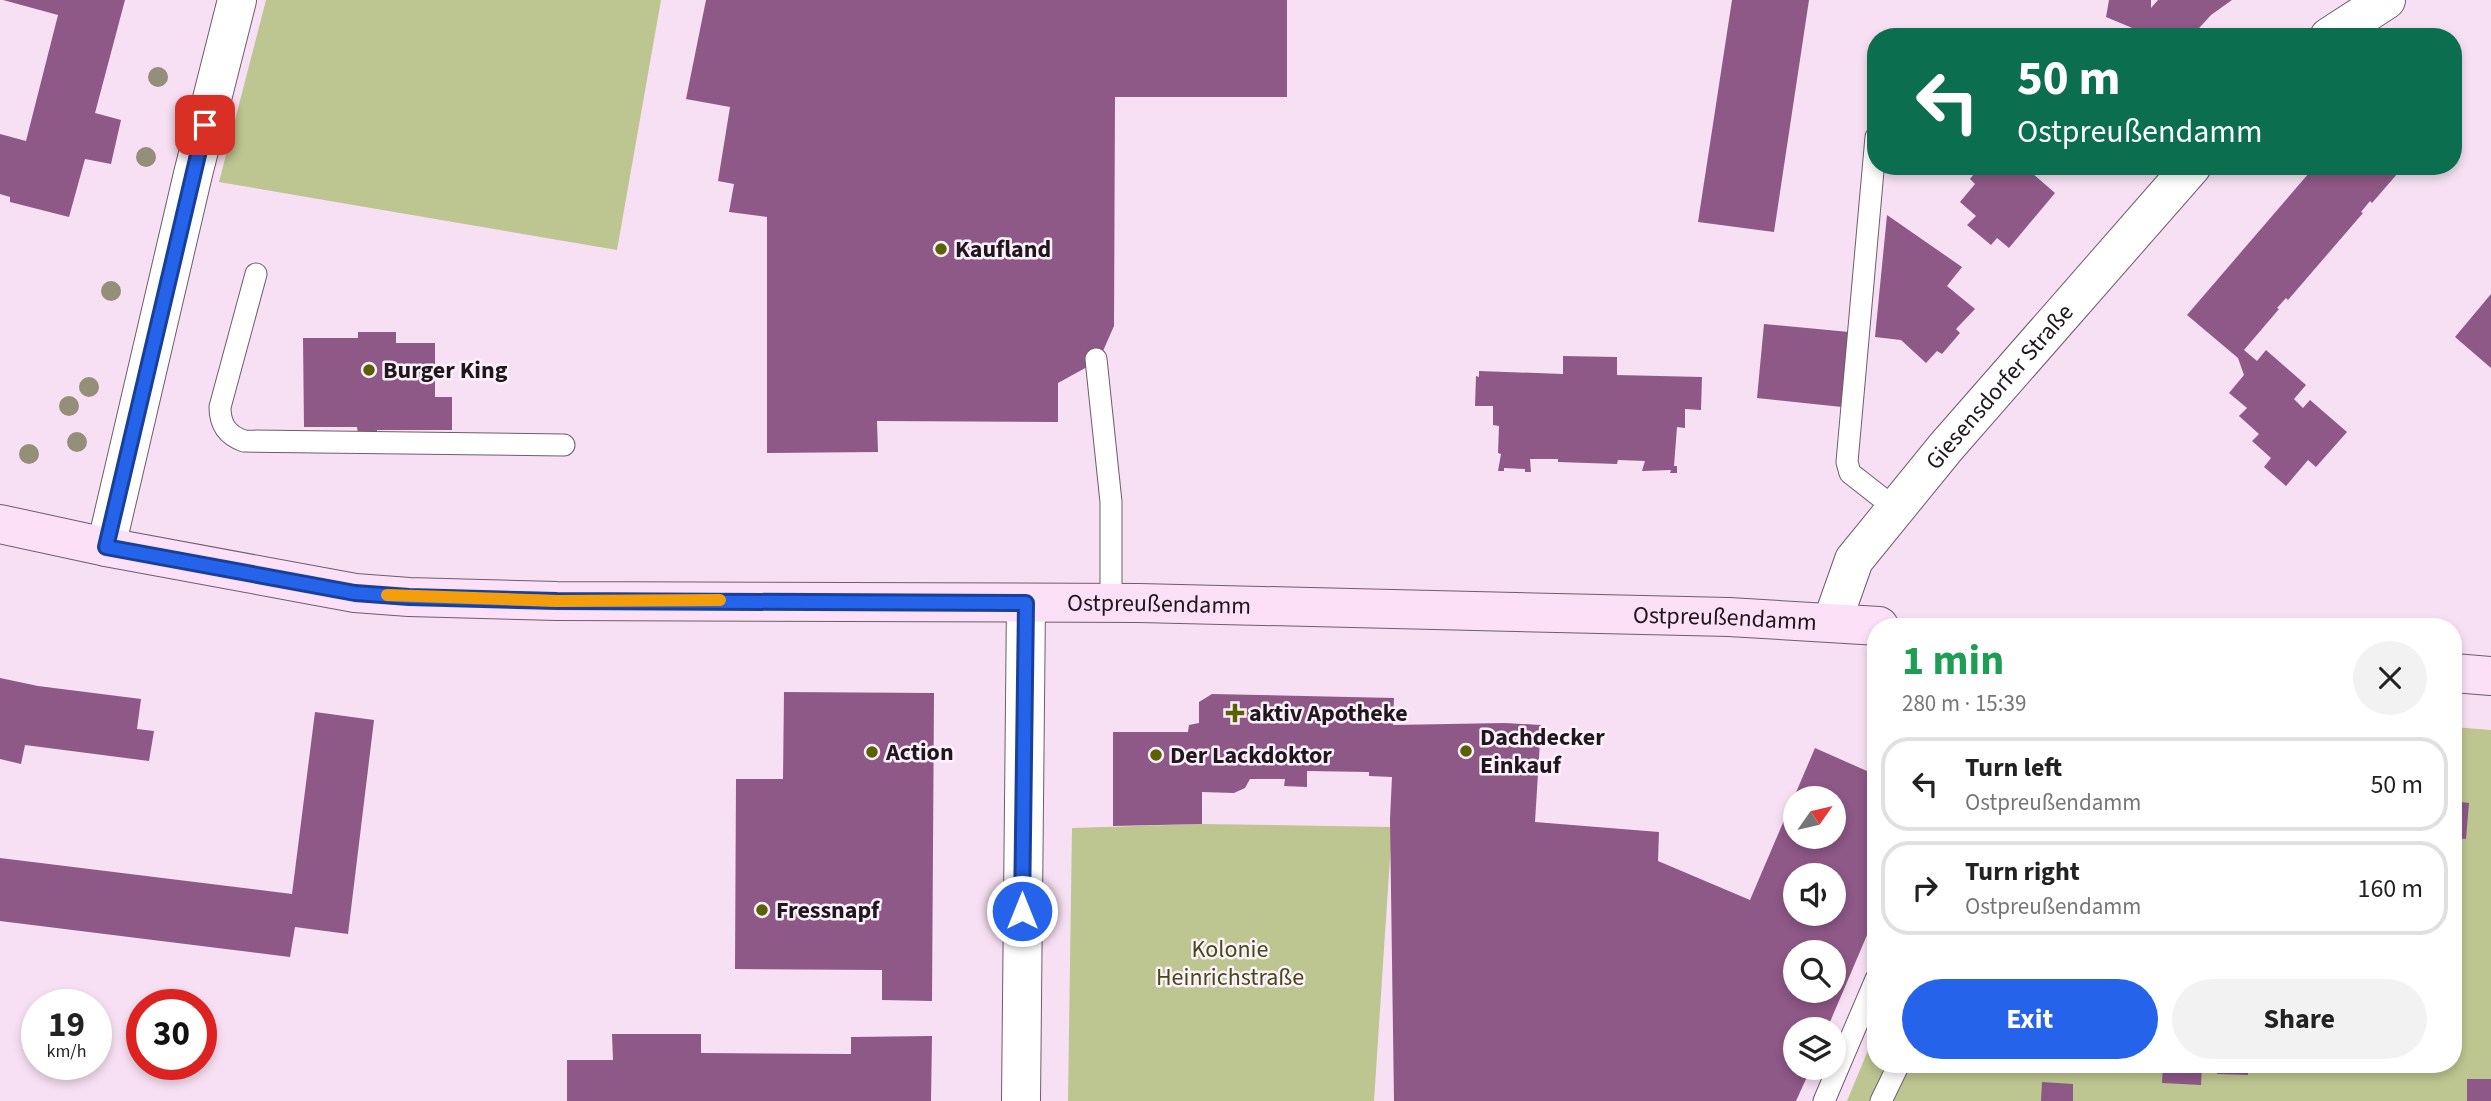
<!DOCTYPE html>
<html lang="en">
<head>
<meta charset="utf-8">
<style>
  body { margin:0; font-family:"Source Sans 3",sans-serif; background:#f2f2f2; color:#222; height:100vh; display:flex; flex-direction:column; font-size:26px; white-space:nowrap }
  * { box-sizing:border-box; margin:0 }
  p { font-size:23px; color:#767676 }
  .icon { flex:none; width:38px; height:38px; fill:none; stroke:currentColor; stroke-width:2; stroke-linecap:round; stroke-linejoin:round }
  .map { position:relative; flex:1; overflow:hidden }
  .details { position:absolute; left:1867px; top:618px; width:595px; height:455px; display:flex; flex-direction:column; background:#fff; border-radius:28px; box-shadow:0 4px 10px #0003 }
  .details>* { flex:none }
  .top-card { position:absolute; left:1867px; top:28px; width:595px; height:147px; border-radius:28px; box-shadow:0 4px 10px #0003; background:#0b6e4f; color:#fff; overflow:hidden }
  .needle { width:46px; rotate:56deg }
  .fabs { position:absolute; left:1783px; top:786px; display:grid; gap:14px }
  .fabs a { display:grid; place-items:center; width:63px; height:63px; border-radius:50%; background:#fff; box-shadow:0 4px 10px #0003; font-size:35px }
  .speed { position:absolute; left:21px; top:989px; display:flex; gap:14px; font-size:35px; font-weight:700; text-align:center }
  .speed>* { display:grid; place-content:center; width:91px; height:91px; border-radius:50%; background:#fff; box-shadow:0 4px 10px #0003; line-height:1 }
  .speed small { font-size:18px; font-weight:400 }
  .speed .limit { border:10px solid #d22; background:#fff; color:#111 }
  .pin { position:absolute; display:grid; place-items:center; width:60px; height:60px; color:#fff; margin:-30px; border-radius:14px; box-shadow:0 4px 10px #0006 }
  .me { position:absolute; width:77px; margin:-38px; rotate:0deg; stroke-linejoin:round; filter:drop-shadow(0 0 5px #0008) }
  .turn { display:flex; align-items:center; gap:24px; height:147px; padding:0 35px; font-size:32px }
  .turn .icon { width:91px; height:91px; stroke-width:2.5 }
  .turn b { display:block; font-size:49px; line-height:60px }
  .round { display:grid; place-items:center; flex:none; width:74px; height:74px; border-radius:37px; background:#f2f2f2 }
  .summary { display:flex; align-items:center; justify-content:space-between; height:119px; padding:0 35px }
  h1 { font-size:42px; font-weight:700; line-height:52px; color:#1e9e55 }
  .button { display:flex; gap:14px; margin-top:auto; padding:14px 35px }
  .button a { flex:1; height:80px; border-radius:42px; background:#2563eb; color:#fff; font-size:28px; font-weight:700; line-height:80px; text-align:center }
  .button a+a { background:#f2f2f2; color:#222 }
  ul { padding:0; list-style:none }
  li { display:flex; align-items:center; gap:21px; height:94px; margin:0 14px 10px; padding:0 21px; border:4px solid #e0e0e0; border-radius:28px }
  li div { flex:1 }
  li b { display:block; font-size:26px }
  li em { font-style:normal }
  .map>svg:first-child { display:block }
  .green { fill:#bdc590 }
  .building { fill:#8e5887; fill-rule:evenodd }
  .lines { fill:none; stroke-linecap:round; stroke-linejoin:round }
  .service-casing { stroke:#6f5c6c; stroke-width:23 }
  .minor-casing { stroke:#6f5c6c; stroke-width:40 }
  .tertiary-casing { stroke:#6f5c6c; stroke-width:40 }
  .secondary-casing { stroke:#6f5c6c; stroke-width:40 }
  .service { stroke:#fff; stroke-width:21 }
  .minor { stroke:#fff; stroke-width:38 }
  .tertiary { stroke:#fff; stroke-width:38 }
  .secondary { stroke:#fbe0f8; stroke-width:38 }
  .tree { fill:#958e78 }
  .route-casing { stroke:#184099; stroke-width:18 }
  .route { stroke:#2563eb; stroke-width:12 }
  .slow { stroke:#f59e0b; stroke-width:12 }
  .poi-dot { fill:#5a6100; stroke:#fef1fc; stroke-width:2.5 }
  .labels { text-anchor:middle; dominant-baseline:central; stroke-width:5; stroke-linejoin:round; paint-order:stroke }
  .poi-label { font-size:24px; font-weight:bold; fill:#1f171d; stroke:#fef1fc; text-anchor:start }
  .street-label { font-size:24px; fill:#1f171d; stroke:#fef1fc }
  .park-label { font-size:24px; fill:#444a13; stroke:#fef1fc }
</style>
</head>
<body>
<div class="map">
<svg width="2491" height="1101" viewBox="0 0 2491 1101">
  <rect width="100%" height="100%" fill="#f7e0f3"/>
  <path class="green" d="M266,0H661L617,250L219,182Z
    M2454,727L2491,730V1101H1847L1876,1031V1064H2454Z
    M1202,824L1392,827L1374,1101H1068L1072,828Z"/>
  <path class="building" d="M3,0H125L95,113L121,120L111,164L85,159L69,217L10,202V197L0,194V134L26,141L58,15Z
    M706,0H1287V97H1115L1114,326L1103,351L1096,359L1087,367L1058,383V422L877,421L878,452L767,453V217L729,212L734,184L718,181L730,107L686,99Z
    M1732,0H1809L1774,232L1698,222Z
    M2109,0H2151V8L2158,0H2232L2211,15L2191,37H2154L2106,17Z
    M1980,166L1987,171L1991,166H2024L2055,193L2009,248L1997,238L1991,245L1967,225L1976,216L1960,202L1975,184L1970,179Z
    M2315,166H2404L2372,203L2370,201L2361,212L2363,213L2288,300L2286,298L2277,308L2279,309L2244,350L2257,361L2266,350L2306,385L2294,399L2303,408L2310,400L2347,432L2316,467L2308,460L2286,486L2264,467L2271,458L2252,441L2259,434L2239,416L2247,408L2229,393L2244,375L2238,358L2187,315Z
    M1887,215L1962,267L1947,286L1975,309L1956,329L1960,333L1942,354L1937,351L1926,363L1901,340L1875,337Z
    M2491,294V368L2455,337Z
    M1764,324L1849,332L1842,407L1757,398Z
    M358,332H396V343H435V397H452V430H377L376,441L359,440L357,427H304L303,338H358Z
    M1563,356L1617,357V375L1702,377L1701,410L1685,409V428L1677,427L1674,466H1677V473H1670L1671,470L1642,471L1645,461L1618,460L1617,464L1558,462V459H1530L1531,472H1525V469L1504,468V471H1498L1501,454L1498,453L1499,426L1493,425V406H1475L1476,376L1479,377V371L1563,374Z
    M0,678L38,686L141,699L137,729L154,731L149,761L25,745L21,764L0,759Z
    M784,692L934,693L932,1001L882,1000V970L735,969L736,779H783Z
    M1212,694L1394,698L1393,725L1505,723L1541,725L1535,822L1659,832L1658,861L1750,900L1815,748L1876,775V914L1827,1029H1796V1068H1811L1796,1101H1394L1390,819L1392,777L1369,776V772L1307,771V787L1284,786L1285,779H1250L1245,788L1234,793L1202,792V824L1113,826V732H1188L1189,725L1199,723V702ZM1796,798H1834V836H1796ZM1796,875H1834V914H1796ZM1796,952H1834V990H1796Z
    M315,712L374,720L348,934L295,927L290,957L0,921V858L292,894Z
    M2454,801L2469,803L2466,839L2454,838Z
    M612,1034H701V1053L851,1054V1037L932,1036L931,1101H567V1060H613Z
    M2163,1064H2202L2201,1085L2162,1083Z
    M2217,1064H2248V1075L2217,1074Z
    M2467,1079H2491V1101H2467Z
    M2042,1082L2073,1084V1101H2041Z"/>
  <g class="lines">
    <defs>
      <path id="service" d="M1876,137L1847,462L1850,473L1896,509
        M256,274L220,407C220,425 227,435 244,441L564,445
        M1096,359L1111,502V603
        M1824,1101L1876,979
        M1881,1101L1899,1064"/>
      <path id="minor" d="M106,547L193,174L237,0
        M1021,1101L1026,603"/>
      <g id="tertiary">
        <path d="M2329,37L2386,0"/>
        <path id="s1" d="M1832,622L1854,560L1946,447L2192,166"/>
      </g>
      <g id="secondary">
        <path id="s2" d="M0,524L106,547L355,593L409,597L557,601L1139,603L1729,617L1879,626"/>
        <path d="M2454,673L2491,676"/>
      </g>
    </defs>
    <use href="#service" class="service-casing"/>
    <use href="#minor" class="minor-casing"/>
    <use href="#tertiary" class="tertiary-casing"/>
    <use href="#secondary" class="secondary-casing"/>
    <use href="#service" class="service"/>
    <use href="#minor" class="minor"/>
    <use href="#tertiary" class="tertiary"/>
    <use href="#secondary" class="secondary"/>
  </g>
  <g class="tree">
    <circle cx="158" cy="77" r="10"/>
    <circle cx="146" cy="157" r="10"/>
    <circle cx="111" cy="291" r="10"/>
    <circle cx="89" cy="387" r="10"/>
    <circle cx="69" cy="406" r="10"/>
    <circle cx="77" cy="442" r="10"/>
    <circle cx="29" cy="454" r="10"/>
  </g>
  <g class="lines">
    <defs>
      <path id="route" d="M205,125L106,547L355,593L409,597L557,601L1026,603L1022,911"/>
    </defs>
    <use href="#route" class="route-casing"/>
    <use href="#route" class="route"/>
    <path class="slow" d="M387,595L557,601L720,600"/>
  </g>
  <g class="poi-dot">
    <circle cx="941" cy="249" r="7"/>
    <circle cx="369" cy="370" r="7"/>
    <path d="M1231.5 702.5h7v7h7v7h-7v7h-7v-7h-7v-7h7z"/>
    <circle cx="1466" cy="751" r="7"/>
    <circle cx="872" cy="752" r="7"/>
    <circle cx="1156" cy="755" r="7"/>
    <circle cx="762" cy="910" r="7"/>
  </g>
  <g class="labels">
    <g class="poi-label">
      <text x="955" y="249">Kaufland</text>
      <text x="383" y="370">Burger King</text>
      <text x="1249" y="713">aktiv Apotheke</text>
      <text x="1480" y="737">Dachdecker<tspan x="1480" dy="28">Einkauf</tspan></text>
      <text x="886" y="752">Action</text>
      <text x="1170" y="755">Der Lackdoktor</text>
      <text x="776" y="910">Fressnapf</text>
    </g>
    <g class="street-label">
      <text stroke="none"><textPath href="#s1" startOffset="292">Giesensdorfer Straße</textPath></text>
      <text stroke="none"><textPath href="#s2" startOffset="1166">Ostpreußendamm</textPath></text>
      <text stroke="none"><textPath href="#s2" startOffset="1732">Ostpreußendamm</textPath></text>
    </g>
    <g class="park-label">
      <text x="1230" y="949">Kolonie<tspan x="1230" dy="28">Heinrichstraße</tspan></text>
    </g>
  </g>
</svg>
<div class="fabs">
<a><svg class="needle" viewBox="-14 -14 28 28"><path d="M0-13l5 13h-10z" fill="#e53935"/><path d="M0 13l5-13h-10z" fill="#767676"/></svg></a>
<a><svg class="icon" aria-label="sound" viewBox="0 0 24 24"><path d="M4 9h4l5-4v14l-5-4H4zM17 9q2 3 0 6"/></svg></a>
<a><svg class="icon" aria-label="search" viewBox="0 0 24 24"><circle cx="10" cy="10" r="6"/><path d="M15 15l6 6"/></svg></a>
<a><svg class="icon" aria-label="layers" viewBox="0 0 24 24"><path d="M12 4l9 5-9 5-9-5zM3 14l9 5 9-5"/></svg></a>
</div>
<div class="speed"><div>19<small>km/h</small></div><div class="limit">30</div></div>
<div class="pin" style="left:205px;top:125px;background:#d93025"><svg class="icon" aria-label="arrive" viewBox="0 0 24 24"><path d="M6 21V4h12l-3 4 3 4H6"/></svg></div>
<svg class="me" style="left:1022px;top:911px" viewBox="-20 -20 40 40"><circle r="17" fill="#2563eb" stroke="#fff" stroke-width="3"/><path d="M0-11L8 9 0 5-8 9z" fill="#fff"/></svg>
<div class="top-card">
<div class="turn"><svg class="icon" aria-label="left" viewBox="0 0 24 24"><path d="M17 20v-9H6M10 6l-5 5 5 5"/></svg><div><b>50 m</b>Ostpreußendamm</div></div>
</div>
<section class="details">
<div class="summary"><div><h1>1 min</h1><p>280 m · 15:39</p></div><a class="round"><svg class="icon" aria-label="close" viewBox="0 0 24 24"><path d="M6 6l12 12M18 6L6 18"/></svg></a></div>
<ul>
<li><svg class="icon" aria-label="left" viewBox="0 0 24 24"><path d="M17 20v-9H6M10 6l-5 5 5 5"/></svg><div><b>Turn left</b><p>Ostpreußendamm</p></div><em>50 m</em></li>
<li><svg class="icon" aria-label="right" viewBox="0 0 24 24"><path d="M7 20v-9h11M14 6l5 5-5 5"/></svg><div><b>Turn right</b><p>Ostpreußendamm</p></div><em>160 m</em></li>
</ul>
<div class="button"><a>Exit</a><a>Share</a></div>
</section>
</div>
</body>
</html>
